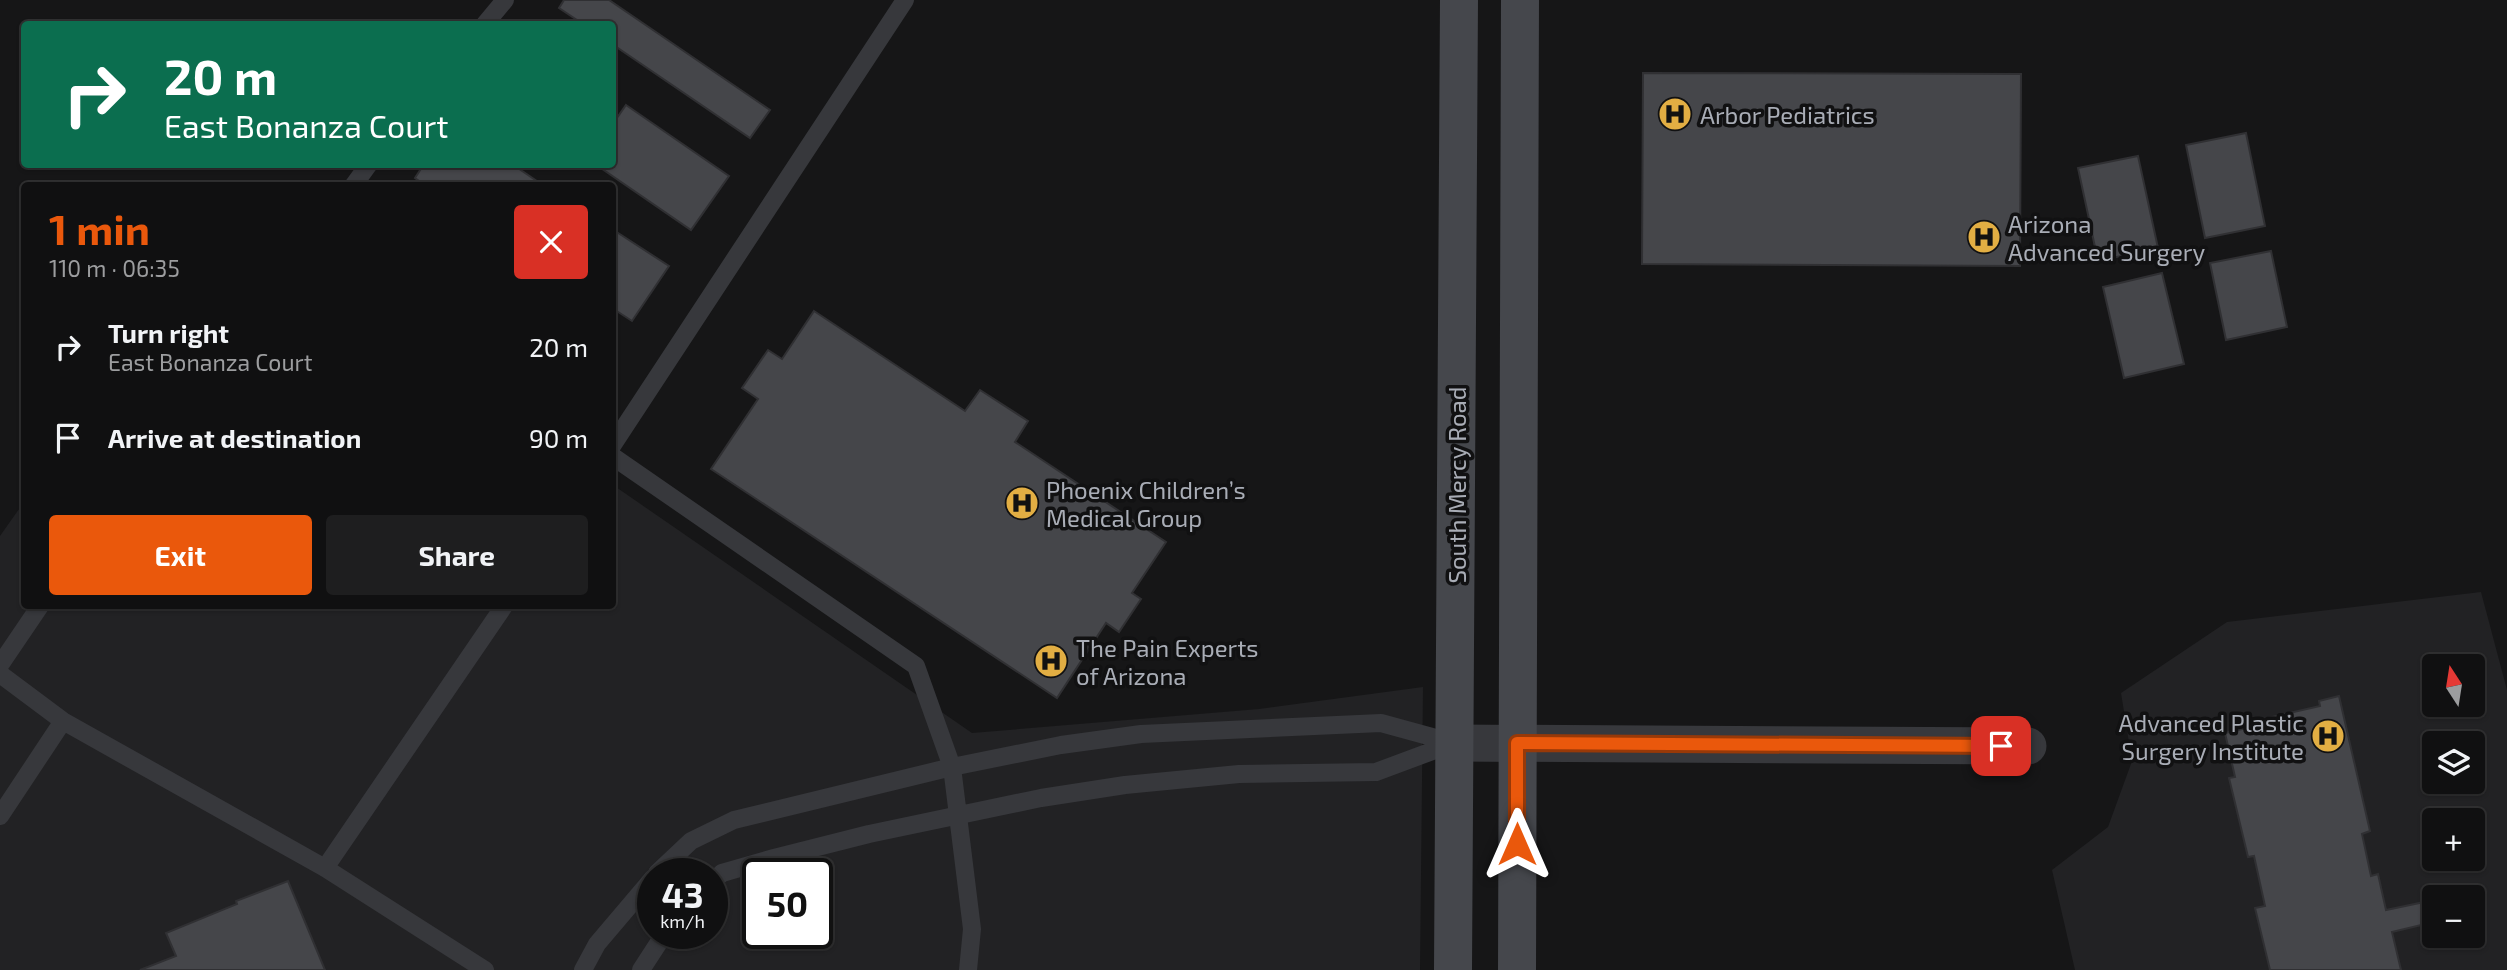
<!DOCTYPE html>
<html lang="en">
<head>
<meta charset="utf-8">
<style>
  body { margin:0; font-family:"Exo 2",sans-serif; background:#1e1e1f; color:#f1f3f6; height:100vh; display:flex; flex-direction:column; font-size:26px; white-space:nowrap }
  * { box-sizing:border-box; margin:0 }
  p { font-size:23px; color:#9c9d9f }
  .icon { flex:none; width:38px; height:38px; fill:none; stroke:currentColor; stroke-width:2; stroke-linecap:round; stroke-linejoin:round }
  .map { position:relative; flex:1; overflow:hidden }
  .side { position:absolute; left:21px; top:182px; width:595px; height:427px; display:flex; flex-direction:column; background:#101011; border-radius:7px; box-shadow:0 2px 5px #0004,0 0 0 2px #303031 }
  .side>* { flex:none }
  .guide { position:absolute; left:21px; top:21px; width:595px; height:147px; border-radius:7px; box-shadow:0 2px 5px #0004,0 0 0 2px #303031; background:#0b6e4f; color:#fff; overflow:hidden }
  .needle { width:46px; rotate:348deg }
  .tools { position:absolute; left:2422px; top:654px; display:grid; gap:14px }
  .tools a { display:grid; place-items:center; width:63px; height:63px; border-radius:7px; background:#101011; box-shadow:0 2px 5px #0004,0 0 0 2px #303031; font-size:35px }
  .speed { position:absolute; left:637px; top:858px; display:flex; gap:14px; font-size:35px; font-weight:700; text-align:center }
  .speed>* { display:grid; place-content:center; width:91px; height:91px; border-radius:50%; background:#101011; box-shadow:0 2px 5px #0004,0 0 0 2px #303031; line-height:1 }
  .speed small { font-size:18px; font-weight:400 }
  .speed .limit { border:4px solid #111; border-radius:10px; background:#fff; color:#111 }
  .pin { position:absolute; display:grid; place-items:center; width:60px; height:60px; color:#fff; margin:-30px; border-radius:14px; box-shadow:0 4px 10px #0006 }
  .me { position:absolute; width:77px; margin:-38px; rotate:0deg; stroke-linejoin:round; filter:drop-shadow(0 0 5px #0008) }
  .turn { display:flex; align-items:center; gap:24px; height:147px; padding:0 28px; font-size:32px }
  .turn .icon { width:91px; height:91px; stroke-width:2.5 }
  .turn b { display:block; font-size:49px; line-height:60px }
  .round { display:grid; place-items:center; flex:none; width:74px; height:74px; border-radius:7px; background:#1e1e1f }
  .head { display:flex; align-items:center; justify-content:space-between; height:119px; padding:0 28px }
  h1 { font-size:42px; font-weight:700; line-height:52px; color:#ea580c }
  .action { display:flex; gap:14px; margin-top:auto; padding:14px 28px }
  .action a { flex:1; height:80px; border-radius:7px; background:#ea580c; color:#fff; font-size:28px; font-weight:700; line-height:80px; text-align:center }
  .action a+a { background:#1e1e1f; color:#f1f3f6 }
  ul { padding:0; list-style:none }
  li { display:flex; align-items:center; gap:21px; height:91px; padding:0 28px }
  li div { flex:1 }
  li b { display:block; font-size:26px }
  li em { font-style:normal }
  .map>svg:first-child { display:block }
  .built { fill:#222224; fill-rule:evenodd }
  .building { fill:#45464a; stroke:#303033; stroke-width:2 }
  .lines { fill:none; stroke-linecap:round; stroke-linejoin:round }
  .service { stroke:#37383c; stroke-width:18 }
  .minor { stroke:#37383c; stroke-width:37 }
  .secondary { stroke:#45474c; stroke-width:38 }
  .route-casing { stroke:#983908; stroke-width:18 }
  .route { stroke:#ea580c; stroke-width:12 }
  .labels { text-anchor:middle; dominant-baseline:central; stroke-width:7; stroke-linejoin:round; paint-order:stroke }
  .poi-label { font-size:24px; fill:#a9adb6; stroke:#111112; text-anchor:start }
  .street-label { font-size:24px; fill:#a9adb6; stroke:#111112 }
</style>
</head>
<body>
<div class="map">
<svg width="2507" height="970" viewBox="0 0 2507 970">
  <rect width="100%" height="100%" fill="#161617"/>
  <path class="built" d="M613,485L972,733L1259,709L1423,687L1420,970H0V536L24,502V606H612ZM653,873H712V933H653ZM758,873H817V933H758Z
    M2481,592L2507,690V970H2075L2052,870L2108,827L2132,761L2121,693L2227,622ZM2434,667H2473V705H2434ZM2434,744H2473V782H2434ZM2434,821H2473V859H2434ZM2434,898H2473V936H2434Z"/>
  <path class="building" d="M564,0H609L770,110L750,138L612,44V24H583L559,8Z
    M1643,73L2021,74L2020,266L1642,264Z
    M626,105L729,176L691,230L595,164H612V125Z
    M2246,133L2265,226L2205,238L2186,145Z
    M2138,156L2158,248L2098,261L2078,168Z
    M424,164H512L544,186H426L415,178Z
    M612,229L669,266L632,321L612,308Z
    M2271,251L2287,327L2226,340L2210,263Z
    M2162,273L2184,364L2124,378L2103,287Z
    M814,311L965,411L980,390L1028,421L1015,442L1166,542L1132,593L1141,599L1119,632L1106,623L1057,698L711,469L758,399L742,388L768,350L782,359Z
    M2339,696L2370,831L2362,834L2371,876L2378,874L2386,910L2429,901L2434,922L2392,932L2401,970H2270L2255,908L2265,906L2254,856L2248,857L2229,778L2235,777L2225,733L2260,725L2259,720L2320,706L2319,701Z
    M288,881L325,970H140L176,956L166,933L237,904L236,901Z"/>
  <g class="lines">
    <path class="service" d="M485,24L505,0
      M353,186L369,164
      M612,446L905,0
      M612,456L916,666L952,767L972,929L968,970
      M0,665L40,606
      M0,674L63,721L325,868L485,970
      M0,816L63,721
      M325,868L504,606
      M657,873L691,841L734,820L952,767L1061,745L1141,734L1381,723L1454,743
      M712,882L722,873L774,858L869,834L1041,798L1125,785L1239,774L1376,772L1454,743
      M583,970L597,944L653,878
      M641,970L665,933"/>
    <path class="minor" d="M1454,743L2028,746"/>
    <path class="secondary" d="M1453,970L1459,0
      M1517,970L1520,0"/>
  </g>
  <g class="lines">
    <defs>
      <path id="route" d="M1517,844V743L2001,746"/>
    </defs>
    <use href="#route" class="route-casing"/>
    <use href="#route" class="route"/>
  </g>
  <defs>
    <symbol id="hospital-disc" viewBox="-11 -11 22 22"><circle r="9.5" fill="#e2ae43" stroke="#111112"/><path d="M-5-5h3v3.5h4V-5h3V5h-3V1.5h-4V5h-3Z" fill="#111"/></symbol>
  </defs>
  <g fill-rule="evenodd">
    <use href="#hospital-disc" x="1656" y="95" width="38" height="38"/>
    <use href="#hospital-disc" x="1965" y="218" width="38" height="38"/>
    <use href="#hospital-disc" x="1003" y="484" width="38" height="38"/>
    <use href="#hospital-disc" x="1032" y="642" width="38" height="38"/>
    <use href="#hospital-disc" x="2309" y="717" width="38" height="38"/>
  </g>
  <g class="labels">
    <g class="poi-label">
      <text x="1700" y="114">Arbor Pediatrics</text>
      <text x="2008" y="223">Arizona<tspan x="2008" dy="28">Advanced Surgery</tspan></text>
      <text x="1046" y="489">Phoenix Children’s<tspan x="1046" dy="28">Medical Group</tspan></text>
      <text x="1076" y="647">The Pain Experts<tspan x="1076" dy="28">of Arizona</tspan></text>
      <text x="2304" y="722" text-anchor="end">Advanced Plastic<tspan x="2304" dy="28">Surgery Institute</tspan></text>
    </g>
    <g class="street-label">
      <text transform="translate(1456 485) rotate(-90)">South Mercy Road</text>
    </g>
  </g>
</svg>
<div class="tools">
<a><svg class="needle" viewBox="-14 -14 28 28"><path d="M0-13l5 13h-10z" fill="#e53935"/><path d="M0 13l5-13h-10z" fill="#9c9d9f"/></svg></a>
<a><svg class="icon" aria-label="layers" viewBox="0 0 24 24"><path d="M12 4l9 5-9 5-9-5zM3 14l9 5 9-5"/></svg></a>
<a>+</a>
<a>−</a>
</div>
<div class="speed"><div>43<small>km/h</small></div><div class="limit">50</div></div>
<div class="pin" style="left:2001px;top:746px;background:#d93025"><svg class="icon" aria-label="arrive" viewBox="0 0 24 24"><path d="M6 21V4h12l-3 4 3 4H6"/></svg></div>
<svg class="me" style="left:1517px;top:844px" viewBox="-20 -20 40 40"><path d="M0-17L14 15 0 8-14 15z" fill="#ea580c" stroke="#fff" stroke-width="4"/></svg>
<div class="guide">
<div class="turn"><svg class="icon" aria-label="right" viewBox="0 0 24 24"><path d="M7 20v-9h11M14 6l5 5-5 5"/></svg><div><b>20 m</b>East Bonanza Court</div></div>
</div>
<section class="side">
<div class="head"><div><h1>1 min</h1><p>110 m · 06:35</p></div><a class="round" style="background:#d93025;color:#fff"><svg class="icon" aria-label="close" viewBox="0 0 24 24"><path d="M6 6l12 12M18 6L6 18"/></svg></a></div>
<ul>
<li><svg class="icon" aria-label="right" viewBox="0 0 24 24"><path d="M7 20v-9h11M14 6l5 5-5 5"/></svg><div><b>Turn right</b><p>East Bonanza Court</p></div><em>20 m</em></li>
<li><svg class="icon" aria-label="arrive" viewBox="0 0 24 24"><path d="M6 21V4h12l-3 4 3 4H6"/></svg><div><b>Arrive at destination</b></div><em>90 m</em></li>
</ul>
<div class="action"><a>Exit</a><a>Share</a></div>
</section>
</div>
</body>
</html>
